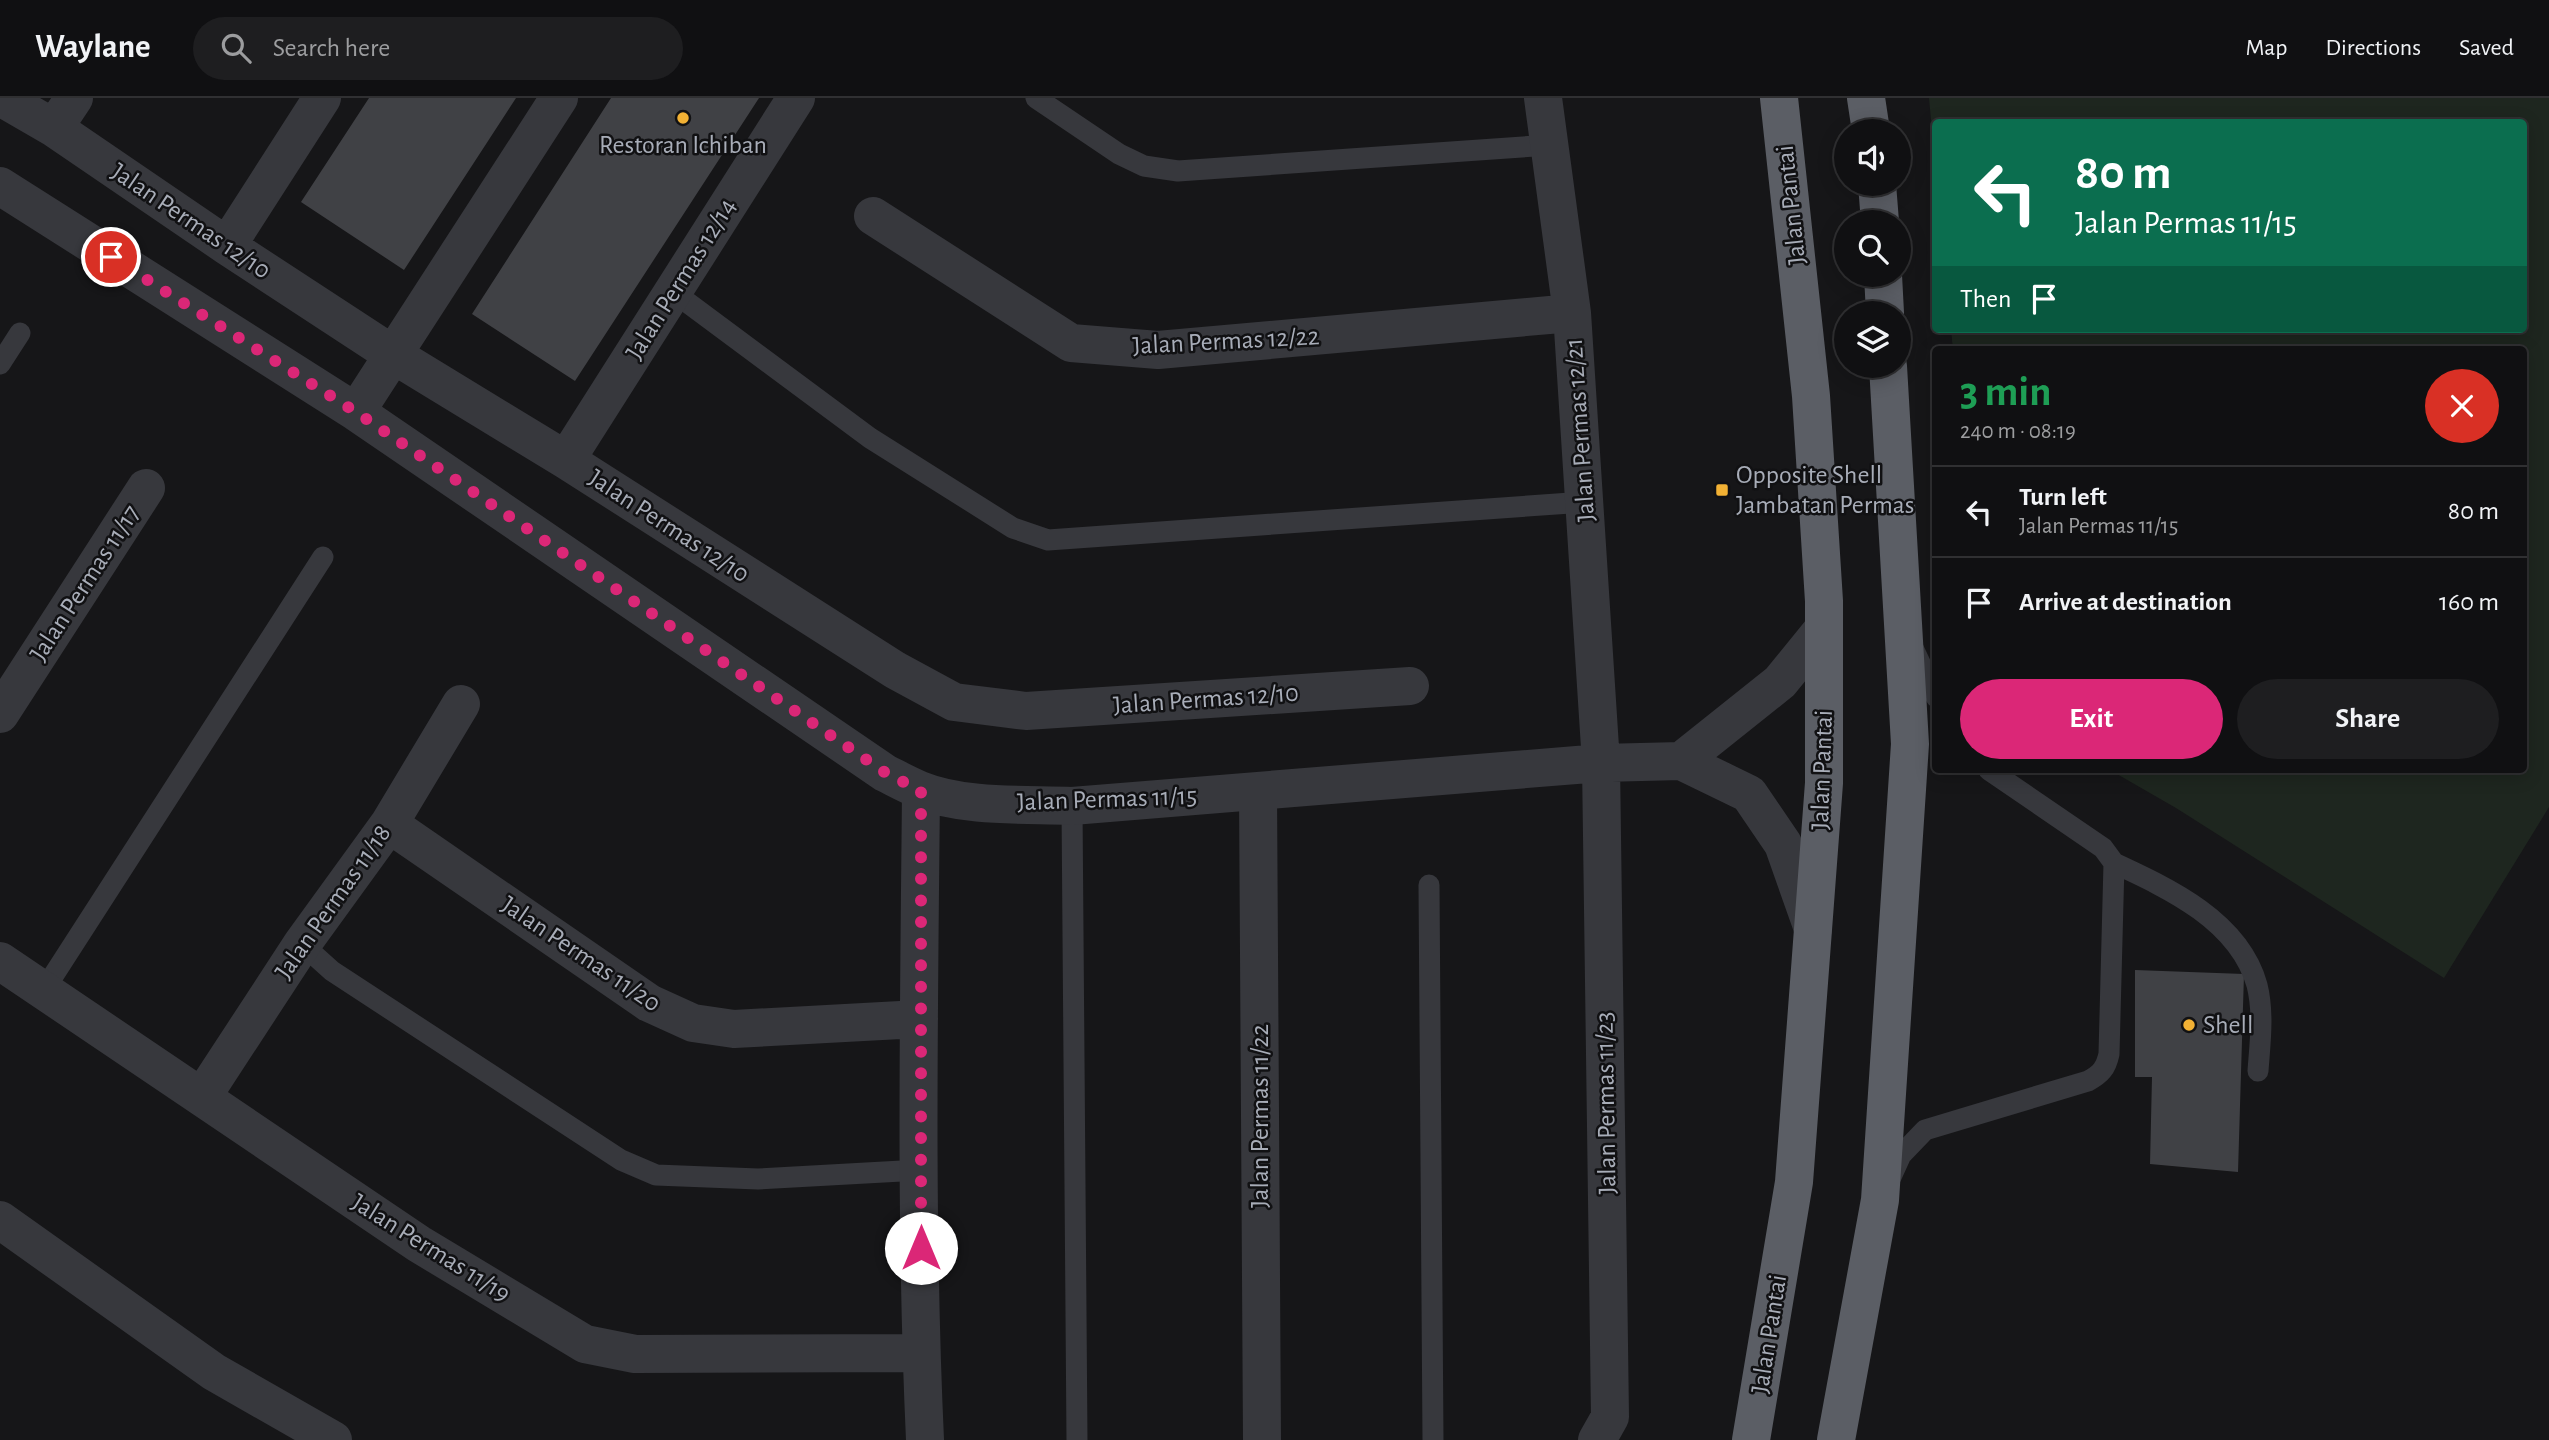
<!DOCTYPE html>
<html lang="en">
<head>
<meta charset="utf-8">
<style>
  body { margin:0; font-family:"Alegreya Sans",sans-serif; background:#1e1e20; color:#f1f3f6; height:100vh; display:flex; flex-direction:column; font-size:26px; white-space:nowrap }
  * { box-sizing:border-box; margin:0 }
  p { font-size:23px; color:#9c9d9f }
  .icon { flex:none; width:38px; height:38px; fill:none; stroke:currentColor; stroke-width:2; stroke-linecap:round; stroke-linejoin:round }
  .map { position:relative; flex:1; overflow:hidden }
  .side { position:absolute; left:1932px; top:248px; width:595px; height:427px; display:flex; flex-direction:column; background:#101012; border-radius:7px; box-shadow:0 4px 18px #0003,0 0 0 2px #303032 }
  .side>* { flex:none }
  .hud { position:absolute; left:1932px; top:21px; width:595px; height:214px; border-radius:7px; box-shadow:0 4px 18px #0003,0 0 0 2px #303032; background:#0b6e4f; color:#fff; overflow:hidden }
  .buttons { position:absolute; left:1834px; top:21px; display:grid; gap:14px }
  .buttons a { display:grid; place-items:center; width:77px; height:77px; border-radius:50%; background:#101012; box-shadow:0 4px 18px #0003,0 0 0 2px #303032; font-size:35px }
  .pin { position:absolute; display:grid; place-items:center; width:60px; height:60px; color:#fff; margin:-30px; border:4px solid #fff; border-radius:50%; box-shadow:0 2px 7px #0007 }
  .me { position:absolute; width:77px; margin:-38px; rotate:0deg; stroke-linejoin:round; filter:drop-shadow(0 0 5px #0008) }
  .turn { display:flex; align-items:center; gap:24px; height:147px; padding:0 28px; font-size:32px }
  .turn .icon { width:91px; height:91px; stroke-width:2.5 }
  .turn b { display:block; font-size:49px; line-height:60px }
  .then { display:flex; align-items:center; height:66px; padding:0 28px; background:#0003; gap:14px; font-size:26px }
  .round { display:grid; place-items:center; flex:none; width:74px; height:74px; border-radius:37px; background:#1e1e20 }
  .headline { display:flex; align-items:center; justify-content:space-between; height:119px; padding:0 28px }
  h1 { font-size:42px; font-weight:600; line-height:52px; color:#1e9e55 }
  .action { display:flex; gap:14px; margin-top:auto; padding:14px 28px }
  .action a { flex:1; height:80px; border-radius:42px; background:#db2777; color:#fff; font-size:28px; font-weight:600; line-height:80px; text-align:center }
  .action a+a { background:#1e1e20; color:#f1f3f6 }
  ul { padding:0; list-style:none }
  li { display:flex; align-items:center; gap:21px; height:91px; padding:0 28px; border-top:2px solid #303032 }
  li div { flex:1 }
  li b { display:block; font-size:26px }
  li em { font-style:normal }
  header { display:flex; align-items:center; gap:42px; box-sizing:border-box; height:98px; padding:0 35px; background:#101012; border-bottom:2px solid #303032 }
  header strong { font-size:33px }
  nav { display:flex; gap:38px; margin-inline-start:auto; font-size:24px }
  .search { width:490px; height:63px; background:#1e1e20; display:flex; align-items:center; gap:18px; box-sizing:border-box; padding:0 24px; border-radius:38px; color:#9c9d9f; font-size:26px }
  .map>svg:first-child { display:block }
  .green { fill:#1e261f }
  .building { fill:#404145 }
  .lines { fill:none; stroke-linecap:round; stroke-linejoin:round }
  .service { stroke:#37383d; stroke-width:21 }
  .minor { stroke:#37383d; stroke-width:38 }
  .trunk { stroke:#5b5e65; stroke-width:38 }
  .route { stroke:#db2777; stroke-width:12; stroke-dasharray:0 21.6 }
  .poi-dot { fill:#f2b134; stroke:#111113; stroke-width:2.5 }
  .labels { text-anchor:middle; dominant-baseline:central; stroke-width:5; stroke-linejoin:round; paint-order:stroke }
  .poi-label { font-size:26px; fill:#a8adb8; stroke:#111113; text-anchor:start }
  .street-label { font-size:26px; fill:#a8adb8; stroke:#111113 }
</style>
</head>
<body>
<header>
<strong>Waylane</strong>
<div class="search"><svg class="icon" aria-label="search" viewBox="0 0 24 24"><circle cx="10" cy="10" r="6"/><path d="M15 15l6 6"/></svg>Search here</div>
<nav><a>Map</a><a>Directions</a><a>Saved</a></nav>
</header>
<div class="map">
<svg width="2549" height="1342" viewBox="0 0 2549 1342">
  <rect width="100%" height="100%" fill="#161618"/>
  <path class="green" d="M1929,0H2549V709L2444,880L2176,710L2110,672H2524V252H1953L1951,231H2524V24H1936L1935,65Z"/>
  <path class="building" d="M369,0H516L404,172L301,104Z
    M611,0H759L575,283L472,216Z
    M2135,872L2244,876L2238,1074L2150,1066L2152,979H2135Z"/>
  <g class="lines">
    <path class="service" d="M1036,0L1119,56L1144,68L1178,73L1550,47
      M672,193L870,340L1013,430L1048,442L1585,404
      M0,266L20,235
      M1913,550L1936,599
      M1072,708L1077,1342
      M2114,765C2170,791 2239,823 2257,887C2264,915 2260,945 2258,973
      M1429,787L1433,1342
      M302,846L332,873L621,1062L656,1077L758,1081L920,1072
      M44,892L323,459
      M1891,1079L1901,1057L1925,1032L2088,983C2101,976 2106,970 2109,956L2114,765L2103,750L1989,672"/>
    <path class="minor" d="M2,0L54,30L227,148L392,256L566,362L895,572L954,604L1026,613L1410,588
      M1543,0L1572,215L1601,665L1610,1319L1597,1342
      M54,30L74,0
      M0,88L356,314L885,675C897,681 908,687 920,692C964,710 1025,706 1072,708L1601,665L1681,663L1749,696L1783,746L1813,831
      M873,118L1071,245L1158,252L1572,215
      M227,148L322,0
      M356,314L559,0
      M566,362L796,0
      M0,616L146,390
      M1681,663L1780,584L1824,530
      M921,693C919,909 915,1126 925,1342
      M1258,693L1262,1342
      M389,726L649,905L693,925L734,931L919,921
      M0,863L419,1146L585,1246L635,1256L921,1255
      M202,999L302,846L389,726L461,606
      M0,1122L214,1274L333,1342"/>
    <path class="trunk" d="M1866,0L1871,33
      M1877,86L1880,124
      M1883,177L1885,215
      M1751,1342L1794,1084L1824,685V503L1811,298L1779,0
      M1836,1342L1880,1102L1910,646L1888,268"/>
  </g>
  <g class="lines">
    <path class="route" d="M111,159L356,314L886,675L921,693V1150"/>
  </g>
  <g class="poi-dot">
    <circle cx="683" cy="20" r="7"/>
    <rect x="1715" y="385" width="14" height="14" rx="3.5"/>
    <circle cx="2189" cy="927" r="7"/>
  </g>
  <g class="labels">
    <g class="poi-label">
      <text x="683" y="47" text-anchor="middle">Restoran Ichiban</text>
      <text x="1736" y="377">Opposite Shell<tspan x="1736" dy="30">Jambatan Permas</tspan></text>
      <text x="2203" y="927">Shell</text>
    </g>
    <g class="street-label">
      <text transform="translate(1791 107) rotate(-96)">Jalan Pantai</text>
      <text transform="translate(191 123) rotate(34)">Jalan Permas 12/10</text>
      <text transform="translate(681 181) rotate(-58)">Jalan Permas 12/14</text>
      <text transform="translate(1226 243) rotate(-3)">Jalan Permas 12/22</text>
      <text transform="translate(1580 332) rotate(-94)">Jalan Permas 12/21</text>
      <text transform="translate(669 428) rotate(33)">Jalan Permas 12/10</text>
      <text transform="translate(85 485) rotate(-57)">Jalan Permas 11/17</text>
      <text transform="translate(1206 601) rotate(-4)">Jalan Permas 12/10</text>
      <text transform="translate(1822 672) rotate(-88)">Jalan Pantai</text>
      <text transform="translate(1107 701) rotate(-2)">Jalan Permas 11/15</text>
      <text transform="translate(333 804) rotate(-55)">Jalan Permas 11/18</text>
      <text transform="translate(581 856) rotate(34)">Jalan Permas 11/20</text>
      <text transform="translate(1606 1005) rotate(-91)">Jalan Permas 11/23</text>
      <text transform="translate(1260 1018) rotate(-90)">Jalan Permas 11/22</text>
      <text transform="translate(431 1150) rotate(32)">Jalan Permas 11/19</text>
      <text transform="translate(1769 1236) rotate(-81)">Jalan Pantai</text>
    </g>
  </g>
</svg>
<div class="buttons">
<a><svg class="icon" aria-label="sound" viewBox="0 0 24 24"><path d="M4 9h4l5-4v14l-5-4H4zM17 9q2 3 0 6"/></svg></a>
<a><svg class="icon" aria-label="search" viewBox="0 0 24 24"><circle cx="10" cy="10" r="6"/><path d="M15 15l6 6"/></svg></a>
<a><svg class="icon" aria-label="layers" viewBox="0 0 24 24"><path d="M12 4l9 5-9 5-9-5zM3 14l9 5 9-5"/></svg></a>
</div>
<div class="pin" style="left:111px;top:159px;background:#d93025"><svg class="icon" aria-label="arrive" viewBox="0 0 24 24"><path d="M6 21V4h12l-3 4 3 4H6"/></svg></div>
<svg class="me" style="left:921px;top:1150px" viewBox="-20 -20 40 40"><circle r="19" fill="#fff"/><path d="M0-13L10 11 0 6-10 11z" fill="#db2777"/></svg>
<div class="hud">
<div class="turn"><svg class="icon" aria-label="left" viewBox="0 0 24 24"><path d="M17 20v-9H6M10 6l-5 5 5 5"/></svg><div><b>80 m</b>Jalan Permas 11/15</div></div>
<div class="then">Then<svg class="icon" aria-label="arrive" viewBox="0 0 24 24"><path d="M6 21V4h12l-3 4 3 4H6"/></svg></div>
</div>
<section class="side">
<div class="headline"><div><h1>3 min</h1><p>240 m · 08:19</p></div><a class="round" style="background:#d93025;color:#fff"><svg class="icon" aria-label="close" viewBox="0 0 24 24"><path d="M6 6l12 12M18 6L6 18"/></svg></a></div>
<ul>
<li><svg class="icon" aria-label="left" viewBox="0 0 24 24"><path d="M17 20v-9H6M10 6l-5 5 5 5"/></svg><div><b>Turn left</b><p>Jalan Permas 11/15</p></div><em>80 m</em></li>
<li><svg class="icon" aria-label="arrive" viewBox="0 0 24 24"><path d="M6 21V4h12l-3 4 3 4H6"/></svg><div><b>Arrive at destination</b></div><em>160 m</em></li>
</ul>
<div class="action"><a>Exit</a><a>Share</a></div>
</section>
</div>
</body>
</html>
